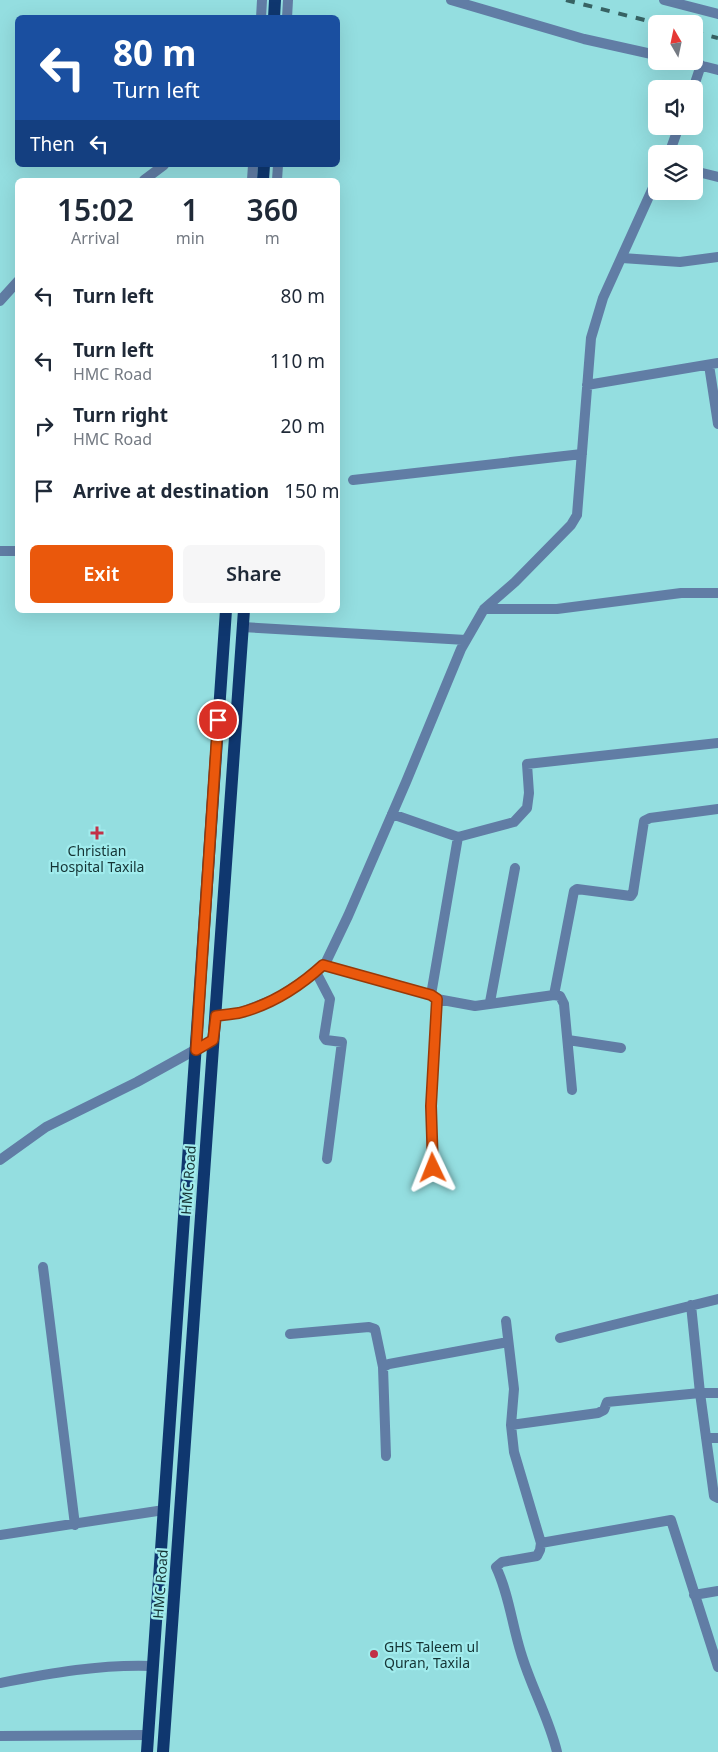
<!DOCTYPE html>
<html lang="en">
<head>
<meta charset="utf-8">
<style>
  body { margin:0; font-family:"Noto Sans",sans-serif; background:#f6f6f7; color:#1f2937; height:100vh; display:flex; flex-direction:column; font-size:19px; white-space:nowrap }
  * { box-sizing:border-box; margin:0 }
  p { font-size:16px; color:#747a83 }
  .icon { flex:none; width:28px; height:28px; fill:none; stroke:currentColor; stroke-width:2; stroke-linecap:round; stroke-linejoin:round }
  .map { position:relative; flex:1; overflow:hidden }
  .sheet { position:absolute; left:15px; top:178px; width:325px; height:435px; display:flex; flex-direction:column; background:#fff; border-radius:8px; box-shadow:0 5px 20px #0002 }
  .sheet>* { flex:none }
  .top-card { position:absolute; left:15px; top:15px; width:325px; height:152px; border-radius:8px; box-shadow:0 5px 20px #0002; background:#1a4fa0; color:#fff; overflow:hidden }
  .needle { width:32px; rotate:351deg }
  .controls { position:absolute; left:648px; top:15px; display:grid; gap:10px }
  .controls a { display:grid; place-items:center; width:55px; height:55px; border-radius:8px; background:#fff; box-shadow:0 5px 20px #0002; font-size:25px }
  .pin { position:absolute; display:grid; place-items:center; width:42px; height:42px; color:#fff; margin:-21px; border:2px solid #fff; border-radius:50%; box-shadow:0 1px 5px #0007 }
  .me { position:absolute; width:55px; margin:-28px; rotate:358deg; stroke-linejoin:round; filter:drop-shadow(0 0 4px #0008) }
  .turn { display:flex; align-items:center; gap:18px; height:105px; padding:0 15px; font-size:22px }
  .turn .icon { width:65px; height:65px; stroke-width:2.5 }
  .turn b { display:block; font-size:35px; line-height:42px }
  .then { display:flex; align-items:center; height:48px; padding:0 15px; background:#0003; gap:10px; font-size:19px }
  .eta { display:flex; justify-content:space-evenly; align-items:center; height:85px; text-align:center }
  .eta b { font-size:30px; font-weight:600; line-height:35px }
  .cta { display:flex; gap:10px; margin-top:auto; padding:10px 15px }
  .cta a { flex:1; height:58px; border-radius:8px; background:#ea580c; color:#fff; font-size:20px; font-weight:600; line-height:58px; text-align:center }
  .cta a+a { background:#f6f6f7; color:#1f2937 }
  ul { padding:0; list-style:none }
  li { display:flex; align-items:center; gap:15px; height:65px; padding:0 15px }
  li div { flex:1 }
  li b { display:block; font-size:19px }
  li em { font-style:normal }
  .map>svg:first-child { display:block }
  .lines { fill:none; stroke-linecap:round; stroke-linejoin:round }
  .minor { stroke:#617da5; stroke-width:10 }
  .tertiary { stroke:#617da5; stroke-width:10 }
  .primary { stroke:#0f376f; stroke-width:12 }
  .rail { stroke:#376263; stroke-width:4; stroke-dasharray:9 9; stroke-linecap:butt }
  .route-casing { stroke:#983908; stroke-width:12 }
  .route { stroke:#ea580c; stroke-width:9 }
  .poi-dot { fill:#c23147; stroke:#a1eced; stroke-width:2 }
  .labels { text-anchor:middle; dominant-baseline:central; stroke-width:4.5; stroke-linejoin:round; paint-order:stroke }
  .poi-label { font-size:14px; fill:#153435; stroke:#a1eced }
  .street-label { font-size:14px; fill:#153435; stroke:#a1eced }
</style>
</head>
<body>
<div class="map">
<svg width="718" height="1752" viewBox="0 0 718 1752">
  <rect width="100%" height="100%" fill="#94dee0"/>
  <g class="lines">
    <path class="minor" d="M451,0L584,39L656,55
      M261,18L262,0
      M287,18L288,0
      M683,61L718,70
      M693,89L701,65
      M669,154L679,126
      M694,171L718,177
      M144,180L164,165
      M252,180L253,165
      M277,180L278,165
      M622,258L680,262L718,257
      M0,301L18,281
      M709,365L718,424
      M587,385L718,363
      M353,480L582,454
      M0,551H18
      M484,609H557L681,593H718
      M242,627L466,640
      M392,814L458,837L514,822L527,808L529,793L527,764L718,743
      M323,965L431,995L437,999L475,1006L554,995L560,996L564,1004L572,1090
      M316,972L330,999L324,1037L326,1040L342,1042L327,1159
      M431,995L458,837
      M554,995L574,891L577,889L631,896L633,893L644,821L650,818L718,809
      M490,1002L515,868
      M216,1016L239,1013L277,998L309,977L326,962L348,916L406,782L461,649L484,609L515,582L571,525L577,515L591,338L603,298L656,181
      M568,1040L621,1048
      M0,1160L46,1127L137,1082L213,1040
      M433,1168L431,1106L437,999
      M43,1267L75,1525
      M691,1305L700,1393L714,1496L718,1498
      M506,1321L514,1389L511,1425L514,1452L541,1543L540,1550L537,1556L502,1562L496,1567C509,1594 512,1625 521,1653C531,1687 549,1718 557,1752
      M290,1334L369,1327L375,1329L383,1367
      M560,1338L718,1299
      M511,1425L598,1413L604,1410L607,1402L700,1393H718
      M706,1438H718
      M386,1456L383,1367L389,1364L508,1342
      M0,1535L164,1510
      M541,1543L671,1520L718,1667
      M694,1595L718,1591
      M0,1683C51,1673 101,1664 153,1666
      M0,1736L148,1735"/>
    <path class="tertiary" d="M664,0L718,14"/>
    <path class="primary" d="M274,18L275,0
      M263,180L264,165
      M147,1752L226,610
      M163,1752L244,610"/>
    <path class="rail" d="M566,0L660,24
      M694,32L718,38"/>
  </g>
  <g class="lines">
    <defs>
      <path id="route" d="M218,720L196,1050L213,1040L216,1016C224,1015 232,1014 239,1013C270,1005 300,986 323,965L431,995L437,999L431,1106L433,1168"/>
    </defs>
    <use href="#route" class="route-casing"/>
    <use href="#route" class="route"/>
  </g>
  <g class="poi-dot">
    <path d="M94.5 825.5h5v5h5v5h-5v5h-5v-5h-5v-5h5z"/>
    <circle cx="374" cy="1654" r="5"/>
  </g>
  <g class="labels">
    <g class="poi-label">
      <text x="97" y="850">Christian<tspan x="97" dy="16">Hospital Taxila</tspan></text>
      <text x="384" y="1646" text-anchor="start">GHS Taleem ul<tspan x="384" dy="16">Quran, Taxila</tspan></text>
    </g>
    <g class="street-label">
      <text transform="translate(188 1180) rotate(-86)">HMC Road</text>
      <text transform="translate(160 1584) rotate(-86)">HMC Road</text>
    </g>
  </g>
</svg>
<div class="controls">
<a><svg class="needle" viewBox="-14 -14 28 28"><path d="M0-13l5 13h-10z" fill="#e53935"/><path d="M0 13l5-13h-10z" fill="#747a83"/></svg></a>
<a><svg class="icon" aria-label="sound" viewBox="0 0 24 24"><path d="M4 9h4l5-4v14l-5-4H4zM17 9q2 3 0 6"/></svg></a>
<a><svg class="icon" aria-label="layers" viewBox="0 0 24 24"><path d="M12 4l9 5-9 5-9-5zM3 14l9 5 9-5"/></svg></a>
</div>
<div class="pin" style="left:218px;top:720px;background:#d93025"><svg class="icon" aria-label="arrive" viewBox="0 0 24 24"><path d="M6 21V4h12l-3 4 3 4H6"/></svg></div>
<svg class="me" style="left:433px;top:1168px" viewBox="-20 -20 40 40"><path d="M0-17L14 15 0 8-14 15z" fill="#ea580c" stroke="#fff" stroke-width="4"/></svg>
<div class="top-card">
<div class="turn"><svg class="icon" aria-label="left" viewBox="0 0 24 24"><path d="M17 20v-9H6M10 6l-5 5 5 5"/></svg><div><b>80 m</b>Turn left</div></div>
<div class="then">Then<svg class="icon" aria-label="left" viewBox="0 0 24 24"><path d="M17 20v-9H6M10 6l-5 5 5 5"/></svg></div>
</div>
<section class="sheet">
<div class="eta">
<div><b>15:02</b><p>Arrival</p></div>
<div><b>1</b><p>min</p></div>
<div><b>360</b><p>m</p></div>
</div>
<ul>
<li><svg class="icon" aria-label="left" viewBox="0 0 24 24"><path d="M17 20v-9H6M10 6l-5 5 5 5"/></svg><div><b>Turn left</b></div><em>80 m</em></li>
<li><svg class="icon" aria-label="left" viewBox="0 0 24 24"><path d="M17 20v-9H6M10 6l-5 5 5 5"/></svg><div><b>Turn left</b><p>HMC Road</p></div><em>110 m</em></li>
<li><svg class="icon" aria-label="right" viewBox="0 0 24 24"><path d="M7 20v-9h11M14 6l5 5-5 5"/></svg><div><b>Turn right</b><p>HMC Road</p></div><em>20 m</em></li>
<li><svg class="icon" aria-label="arrive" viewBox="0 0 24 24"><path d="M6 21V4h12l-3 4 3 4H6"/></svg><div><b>Arrive at destination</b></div><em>150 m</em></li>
</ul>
<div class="cta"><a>Exit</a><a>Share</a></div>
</section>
</div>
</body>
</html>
